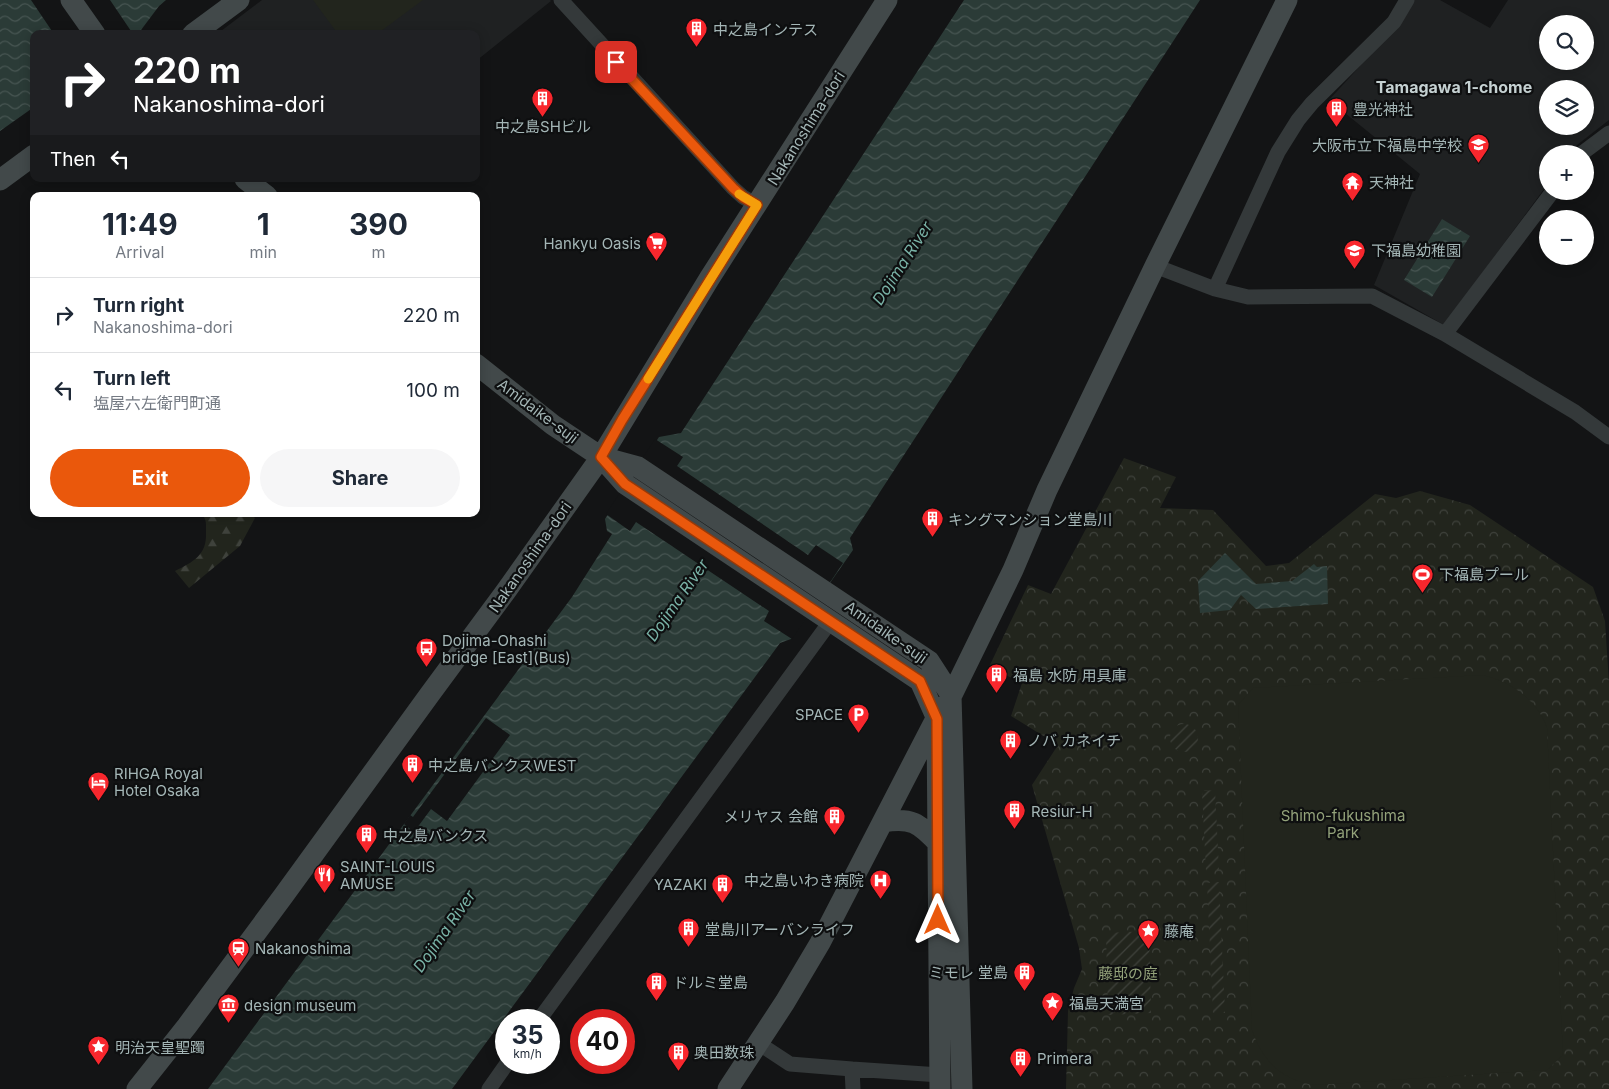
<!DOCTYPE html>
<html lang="en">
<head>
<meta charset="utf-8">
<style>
  body { margin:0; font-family:Inter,"Noto Sans JP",sans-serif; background:#f6f6f7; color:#1f2937; height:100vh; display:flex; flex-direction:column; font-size:19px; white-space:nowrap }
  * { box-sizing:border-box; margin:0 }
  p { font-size:16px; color:#747a83 }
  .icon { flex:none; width:28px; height:28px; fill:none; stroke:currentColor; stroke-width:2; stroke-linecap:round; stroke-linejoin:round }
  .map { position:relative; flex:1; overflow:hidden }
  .sheet { position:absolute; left:30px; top:192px; width:450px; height:325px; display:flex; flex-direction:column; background:#fff; border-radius:10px; box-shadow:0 2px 12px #0003 }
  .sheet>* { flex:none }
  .guide { position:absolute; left:30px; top:30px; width:450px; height:152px; border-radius:10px; box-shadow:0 2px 12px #0003; background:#202124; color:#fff; overflow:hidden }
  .tools { position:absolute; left:1539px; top:15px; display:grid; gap:10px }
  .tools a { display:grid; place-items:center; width:55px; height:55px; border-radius:50%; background:#fff; box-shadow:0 2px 12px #0003; font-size:25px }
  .speed { position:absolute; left:495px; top:1009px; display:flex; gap:10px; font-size:25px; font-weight:700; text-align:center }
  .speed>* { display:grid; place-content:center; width:65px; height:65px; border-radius:50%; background:#fff; box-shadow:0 2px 12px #0003; line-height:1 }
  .speed small { font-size:12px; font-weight:400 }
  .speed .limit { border:8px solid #d22; background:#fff; color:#111 }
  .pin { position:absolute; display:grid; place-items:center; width:42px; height:42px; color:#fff; margin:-21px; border-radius:10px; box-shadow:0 2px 8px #0006 }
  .me { position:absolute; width:55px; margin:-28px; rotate:0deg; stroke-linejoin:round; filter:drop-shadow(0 0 4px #0008) }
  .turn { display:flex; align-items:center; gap:18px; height:105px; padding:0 20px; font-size:22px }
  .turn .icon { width:65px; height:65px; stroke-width:2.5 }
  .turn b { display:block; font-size:35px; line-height:42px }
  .then { display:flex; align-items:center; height:48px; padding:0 20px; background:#0003; gap:10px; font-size:19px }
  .eta { display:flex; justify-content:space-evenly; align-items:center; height:85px; text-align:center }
  .eta b { font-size:30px; font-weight:700; line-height:35px }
  .cta { display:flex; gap:10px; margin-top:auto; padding:10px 20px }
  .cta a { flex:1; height:58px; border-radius:30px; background:#ea580c; color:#fff; font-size:20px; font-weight:700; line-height:58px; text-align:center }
  .cta a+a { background:#f6f6f7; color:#1f2937 }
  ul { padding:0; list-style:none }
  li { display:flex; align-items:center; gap:15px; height:75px; padding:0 20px; border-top:1px solid #e0e1e3 }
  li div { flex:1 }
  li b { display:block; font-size:19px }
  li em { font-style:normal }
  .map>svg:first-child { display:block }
  .built { fill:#1f2122; fill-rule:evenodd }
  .forest { fill:url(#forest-firs) }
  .park { fill:url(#park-crowns) }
  .garden { fill:url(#garden-furrows) }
  .pitch { fill:#22251d }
  .water { fill:url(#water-waves) }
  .pier { fill:#131415 }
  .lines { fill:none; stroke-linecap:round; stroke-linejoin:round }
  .street { stroke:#34393a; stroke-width:15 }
  .secondary { stroke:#42494a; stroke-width:21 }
  .route-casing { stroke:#983908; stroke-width:12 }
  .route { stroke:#ea580c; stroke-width:9 }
  .slow { stroke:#f59e0b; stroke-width:9 }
  .labels { text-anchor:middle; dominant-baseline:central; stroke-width:4.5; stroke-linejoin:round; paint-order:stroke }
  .poi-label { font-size:15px; fill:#a4b6b6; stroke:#0e0f10; text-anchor:start }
  .street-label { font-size:15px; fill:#a4b6b6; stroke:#0e0f10 }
  .park-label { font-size:15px; fill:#93a27a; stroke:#0e0f10 }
  .neighbourhood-label { font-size:16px; font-weight:bold; fill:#c5d1d2; stroke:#0e0f10 }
  .water-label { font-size:16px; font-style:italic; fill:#79b2a6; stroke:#0e0f10 }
</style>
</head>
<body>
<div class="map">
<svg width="1609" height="1089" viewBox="0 0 1609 1089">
  <defs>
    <pattern id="forest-firs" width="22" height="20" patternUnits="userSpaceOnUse" patternTransform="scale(1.25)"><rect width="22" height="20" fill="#22251d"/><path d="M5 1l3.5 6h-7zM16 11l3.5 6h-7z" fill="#3f423c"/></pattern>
    <pattern id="park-crowns" width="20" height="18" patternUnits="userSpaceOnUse" patternTransform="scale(1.25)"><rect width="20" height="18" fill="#22251d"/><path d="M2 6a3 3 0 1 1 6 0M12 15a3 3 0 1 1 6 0" fill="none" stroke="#3f423c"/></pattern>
    <pattern id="garden-furrows" width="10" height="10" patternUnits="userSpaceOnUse" patternTransform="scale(1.25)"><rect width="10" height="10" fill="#22251d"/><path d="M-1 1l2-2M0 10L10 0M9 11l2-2" fill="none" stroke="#3f423c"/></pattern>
    <pattern id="water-waves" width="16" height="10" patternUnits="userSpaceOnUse" patternTransform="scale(1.25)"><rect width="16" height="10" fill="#2b3b37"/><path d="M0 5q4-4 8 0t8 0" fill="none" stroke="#475552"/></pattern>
  </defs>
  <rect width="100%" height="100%" fill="#131415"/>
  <path class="built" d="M262,0H550L551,1L476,61V34H217Z
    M1414,0H1440L1490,28L1508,0H1609V120L1577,145L1571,154H1548L1547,185L1444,325L1374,285L1420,174L1329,100L1403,19ZM1548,24H1585V61H1548ZM1548,89H1585V126H1548Z"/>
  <path class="forest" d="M202,514H250L255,518L240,546L189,588L175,571C193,562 207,555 206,533C206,525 207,520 202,514Z"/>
  <path class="park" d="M1124,458L1176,477L1160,508L1213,510L1266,566L1289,563L1375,494L1396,498L1420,491L1470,505L1593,587L1605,621L1609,684V1089H1066L1068,1011L1074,988L1082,969L1079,948L1032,785L1058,745L1011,716L1022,683L989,667L1028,585L1051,594Z"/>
  <path class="garden" d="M1170 738a14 14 0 1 1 28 0a14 14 0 1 1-28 0Z
    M1215,790L1219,870L1206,871L1202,791Z
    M1219,882L1225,1013H1213L1207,883Z
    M1149,931L1151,1013L1108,1015L1106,933Z"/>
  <path class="pitch" d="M313,0H423L377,34H338Z
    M1482,675C1510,681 1538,700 1547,728L1563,1055L1547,1070L1315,1085C1282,1081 1262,1060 1252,1030L1238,705L1253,688Z"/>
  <path class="water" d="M0,0H166L159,6L138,34H34V107L0,131Z
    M964,0H1200L850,538L853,550L791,639L780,643L452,1089H208L572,597L612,534L607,531L605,519L659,437L681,433Z
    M1442,219L1470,236L1432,297L1404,280Z
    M1225,553L1256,584L1292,581L1314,564L1317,567L1327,566L1328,604L1256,609L1241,595L1230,610L1200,613L1198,581Z"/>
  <path class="pier" d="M31,0H110L133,34H54Z
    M655,439L683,457L677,466L808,555L816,545L843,563L792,639L764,621L769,611L636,522L630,531L606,514Z
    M486,718L510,735L447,821L431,809L414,832L404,824L410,815L413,817Z"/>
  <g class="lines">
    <path class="street" d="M561,0L733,188L743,197L757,205
      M1581,154L1609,133
      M1155,266L1215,289L1248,297L1372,296L1445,334L1575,412L1609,437
      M1215,289L1278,152L1298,120L1312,103L1394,22L1407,0
      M1445,334L1553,191
      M539,1020L830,622
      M758,1043L790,1064L852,1069L853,1089
      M852,1069L940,1075
      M489,1089L508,1062"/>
    <path class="secondary" d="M71,0L95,34
      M193,34L239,0
      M245,179L267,196
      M0,180L34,155
      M476,364L553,425L601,457L625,484L920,681L937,719
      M601,457L638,467L929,661L951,695L962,1089
      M947,705L1013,570L1047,490L1155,266L1287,0
      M937,721L940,1089
      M883,822C911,817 919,823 938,843
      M137,1089L187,1026L284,895L430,694L506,591L601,457L709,279L887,0
      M728,1089L785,1002L820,943L942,707"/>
  </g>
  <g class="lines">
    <defs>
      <path id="route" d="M616,62L733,188L743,197L757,205L622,420L601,457L625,484L920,681L937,719L938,920"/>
    </defs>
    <use href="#route" class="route-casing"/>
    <use href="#route" class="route"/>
    <path class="slow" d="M648,379L757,205L739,194"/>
  </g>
  <defs>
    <symbol id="building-pin" viewBox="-11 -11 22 30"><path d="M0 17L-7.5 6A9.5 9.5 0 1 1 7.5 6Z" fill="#f8272d" stroke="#0e0f10"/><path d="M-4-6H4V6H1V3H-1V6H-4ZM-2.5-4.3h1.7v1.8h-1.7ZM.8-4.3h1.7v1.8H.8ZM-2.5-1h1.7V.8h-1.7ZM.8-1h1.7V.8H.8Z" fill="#fff"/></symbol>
    <symbol id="school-pin" viewBox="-11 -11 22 30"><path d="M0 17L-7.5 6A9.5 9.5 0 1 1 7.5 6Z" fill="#f8272d" stroke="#0e0f10"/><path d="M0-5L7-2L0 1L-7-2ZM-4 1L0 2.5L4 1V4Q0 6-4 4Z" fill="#fff"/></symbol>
    <symbol id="temple-pin" viewBox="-11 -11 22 30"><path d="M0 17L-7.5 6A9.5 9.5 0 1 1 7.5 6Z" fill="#f8272d" stroke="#0e0f10"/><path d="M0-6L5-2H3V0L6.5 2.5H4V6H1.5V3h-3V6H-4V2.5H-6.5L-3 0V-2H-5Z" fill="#fff"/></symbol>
    <symbol id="supermarket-pin" viewBox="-11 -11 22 30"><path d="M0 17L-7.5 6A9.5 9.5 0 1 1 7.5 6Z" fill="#f8272d" stroke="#0e0f10"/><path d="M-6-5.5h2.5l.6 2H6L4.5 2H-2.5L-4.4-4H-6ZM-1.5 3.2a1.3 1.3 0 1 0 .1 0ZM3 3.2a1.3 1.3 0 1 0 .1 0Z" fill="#fff"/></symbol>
    <symbol id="stadium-pin" viewBox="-11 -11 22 30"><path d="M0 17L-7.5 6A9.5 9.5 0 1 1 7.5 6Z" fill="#f8272d" stroke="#0e0f10"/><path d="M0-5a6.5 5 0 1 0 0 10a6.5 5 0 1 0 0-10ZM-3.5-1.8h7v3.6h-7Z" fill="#fff"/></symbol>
    <symbol id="bus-pin" viewBox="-11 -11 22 30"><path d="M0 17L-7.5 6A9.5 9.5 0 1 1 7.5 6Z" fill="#f8272d" stroke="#0e0f10"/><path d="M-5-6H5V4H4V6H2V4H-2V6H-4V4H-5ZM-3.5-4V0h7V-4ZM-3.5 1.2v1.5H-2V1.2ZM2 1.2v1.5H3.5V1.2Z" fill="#fff"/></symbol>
    <symbol id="parking-pin" viewBox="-11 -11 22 30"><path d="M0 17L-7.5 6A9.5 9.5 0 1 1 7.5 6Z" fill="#f8272d" stroke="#0e0f10"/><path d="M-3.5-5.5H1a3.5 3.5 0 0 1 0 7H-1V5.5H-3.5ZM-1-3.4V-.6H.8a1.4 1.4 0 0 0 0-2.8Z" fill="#fff"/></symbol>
    <symbol id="hotel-pin" viewBox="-11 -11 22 30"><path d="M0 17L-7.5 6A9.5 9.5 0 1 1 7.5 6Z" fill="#f8272d" stroke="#0e0f10"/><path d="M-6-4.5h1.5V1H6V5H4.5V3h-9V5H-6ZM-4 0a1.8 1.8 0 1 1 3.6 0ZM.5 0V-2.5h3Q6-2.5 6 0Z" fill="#fff"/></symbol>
    <symbol id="restaurant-pin" viewBox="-11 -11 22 30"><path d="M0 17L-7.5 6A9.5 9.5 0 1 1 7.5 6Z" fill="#f8272d" stroke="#0e0f10"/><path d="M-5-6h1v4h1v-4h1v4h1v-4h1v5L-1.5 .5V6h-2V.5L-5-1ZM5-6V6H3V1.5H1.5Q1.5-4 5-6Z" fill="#fff"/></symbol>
    <symbol id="hospital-pin" viewBox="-11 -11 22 30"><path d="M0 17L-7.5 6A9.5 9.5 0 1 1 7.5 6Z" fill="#f8272d" stroke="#0e0f10"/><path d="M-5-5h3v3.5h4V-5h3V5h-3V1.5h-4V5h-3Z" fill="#fff"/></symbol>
    <symbol id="sight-pin" viewBox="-11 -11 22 30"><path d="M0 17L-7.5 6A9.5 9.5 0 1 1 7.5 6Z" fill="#f8272d" stroke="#0e0f10"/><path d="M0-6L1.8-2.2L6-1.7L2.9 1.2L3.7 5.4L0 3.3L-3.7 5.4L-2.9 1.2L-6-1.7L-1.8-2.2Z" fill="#fff"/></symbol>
    <symbol id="station-pin" viewBox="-11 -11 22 30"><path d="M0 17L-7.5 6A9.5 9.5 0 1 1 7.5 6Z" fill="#f8272d" stroke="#0e0f10"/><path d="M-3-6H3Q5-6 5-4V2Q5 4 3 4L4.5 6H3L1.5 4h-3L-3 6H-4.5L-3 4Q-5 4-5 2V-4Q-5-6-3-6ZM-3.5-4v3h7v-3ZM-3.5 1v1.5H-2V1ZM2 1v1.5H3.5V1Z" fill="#fff"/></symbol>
    <symbol id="museum-pin" viewBox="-11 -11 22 30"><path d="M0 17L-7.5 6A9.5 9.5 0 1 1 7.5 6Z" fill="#f8272d" stroke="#0e0f10"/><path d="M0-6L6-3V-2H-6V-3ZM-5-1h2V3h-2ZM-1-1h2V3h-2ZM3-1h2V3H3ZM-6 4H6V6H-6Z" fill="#fff"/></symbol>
  </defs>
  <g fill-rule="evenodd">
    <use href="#building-pin" x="684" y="16" width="25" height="34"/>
    <use href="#building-pin" x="530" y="86" width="25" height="34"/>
    <use href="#building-pin" x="1324" y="96" width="25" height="34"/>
    <use href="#school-pin" x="1466" y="132" width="25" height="34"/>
    <use href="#temple-pin" x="1340" y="170" width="25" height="34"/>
    <use href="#supermarket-pin" x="644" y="230" width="25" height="34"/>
    <use href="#school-pin" x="1342" y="238" width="25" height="34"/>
    <use href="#building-pin" x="920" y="506" width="25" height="34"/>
    <use href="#stadium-pin" x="1410" y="562" width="25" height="34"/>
    <use href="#bus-pin" x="414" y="636" width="25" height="34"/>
    <use href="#building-pin" x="984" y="662" width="25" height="34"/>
    <use href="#parking-pin" x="846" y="702" width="25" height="34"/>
    <use href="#building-pin" x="998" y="728" width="25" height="34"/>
    <use href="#building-pin" x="400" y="752" width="25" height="34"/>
    <use href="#hotel-pin" x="86" y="770" width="25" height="34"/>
    <use href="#building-pin" x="1002" y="798" width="25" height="34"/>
    <use href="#building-pin" x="822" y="804" width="25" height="34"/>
    <use href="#building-pin" x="354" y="822" width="25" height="34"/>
    <use href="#restaurant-pin" x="312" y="862" width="25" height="34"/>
    <use href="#hospital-pin" x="868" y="868" width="25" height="34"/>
    <use href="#building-pin" x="710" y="872" width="25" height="34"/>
    <use href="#building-pin" x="676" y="916" width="25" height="34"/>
    <use href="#sight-pin" x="1136" y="918" width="25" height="34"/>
    <use href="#station-pin" x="226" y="936" width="25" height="34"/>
    <use href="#building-pin" x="1012" y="960" width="25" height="34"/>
    <use href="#building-pin" x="644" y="970" width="25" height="34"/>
    <use href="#sight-pin" x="1040" y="990" width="25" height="34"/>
    <use href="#museum-pin" x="216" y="992" width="25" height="34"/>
    <use href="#sight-pin" x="86" y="1034" width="25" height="34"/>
    <use href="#building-pin" x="666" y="1040" width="25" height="34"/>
    <use href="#building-pin" x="1008" y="1046" width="25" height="34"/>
  </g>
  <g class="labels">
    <g class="poi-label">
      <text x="713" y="29">中之島インテス</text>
      <text x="1353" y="109">豊光神社</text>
      <text x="543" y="126" text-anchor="middle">中之島SHビル</text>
      <text x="1462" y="145" text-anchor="end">大阪市立下福島中学校</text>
      <text x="1369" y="182">天神社</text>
      <text x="641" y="243" text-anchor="end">Hankyu Oasis</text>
      <text x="1371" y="250">下福島幼稚園</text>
      <text x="948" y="519">キングマンション堂島川</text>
      <text x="1439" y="574">下福島プール</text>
      <text x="442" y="640">Dojima-Ohashi<tspan x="442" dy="17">bridge [East](Bus)</tspan></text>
      <text x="1013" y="675">福島 水防 用具庫</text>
      <text x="843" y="714" text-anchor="end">SPACE</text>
      <text x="1027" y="740">ノバ カネイチ</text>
      <text x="428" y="765">中之島バンクスWEST</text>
      <text x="114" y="773">RIHGA Royal<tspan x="114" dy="17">Hotel Osaka</tspan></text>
      <text x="1031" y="811">Resiur-H</text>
      <text x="818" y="816" text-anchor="end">メリヤス 会館</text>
      <text x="383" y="835">中之島バンクス</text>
      <text x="340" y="866">SAINT-LOUIS<tspan x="340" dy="17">AMUSE</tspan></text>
      <text x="864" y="880" text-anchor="end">中之島いわき病院</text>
      <text x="707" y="884" text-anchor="end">YAZAKI</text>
      <text x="705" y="929">堂島川アーバンライフ</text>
      <text x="1164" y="931">藤庵</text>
      <text x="255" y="948">Nakanoshima</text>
      <text x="1008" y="972" text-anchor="end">ミモレ 堂島</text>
      <text x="673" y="982">ドルミ堂島</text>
      <text x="1069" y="1003">福島天満宮</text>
      <text x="244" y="1005">design museum</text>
      <text x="115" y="1047">明治天皇聖躅</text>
      <text x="694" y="1052">奥田数珠</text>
      <text x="1037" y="1058">Primera</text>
    </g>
    <g class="street-label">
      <text transform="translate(806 128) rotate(-58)">Nakanoshima-dori</text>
      <text transform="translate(538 411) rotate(37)">Amidaike-suji</text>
      <text transform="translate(530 557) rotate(-55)">Nakanoshima-dori</text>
      <text transform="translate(886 632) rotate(35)">Amidaike-suji</text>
    </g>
    <g class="park-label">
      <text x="1343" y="815">Shimo-fukushima<tspan x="1343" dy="17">Park</tspan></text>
      <text x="1128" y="973">藤邸の庭</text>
    </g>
    <g class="neighbourhood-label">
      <text x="1454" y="87">Tamagawa 1-chome</text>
    </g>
    <g class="water-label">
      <text transform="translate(902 263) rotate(-57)">Dojima River</text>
      <text transform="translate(677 600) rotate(-55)">Dojima River</text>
      <text transform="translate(444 931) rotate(-55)">Dojima River</text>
    </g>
  </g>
</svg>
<div class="tools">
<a><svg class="icon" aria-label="search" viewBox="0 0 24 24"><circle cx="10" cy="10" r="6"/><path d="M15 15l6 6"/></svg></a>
<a><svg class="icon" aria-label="layers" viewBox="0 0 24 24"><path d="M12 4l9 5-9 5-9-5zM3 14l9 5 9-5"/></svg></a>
<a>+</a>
<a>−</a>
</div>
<div class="speed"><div>35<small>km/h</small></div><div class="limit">40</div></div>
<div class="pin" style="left:616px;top:62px;background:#d93025"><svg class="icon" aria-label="arrive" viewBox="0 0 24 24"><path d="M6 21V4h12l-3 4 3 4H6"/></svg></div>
<svg class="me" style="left:938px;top:920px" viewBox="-20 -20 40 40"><path d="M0-17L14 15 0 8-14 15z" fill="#ea580c" stroke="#fff" stroke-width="4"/></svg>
<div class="guide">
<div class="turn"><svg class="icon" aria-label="right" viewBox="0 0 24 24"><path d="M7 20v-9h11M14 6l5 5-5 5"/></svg><div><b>220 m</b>Nakanoshima-dori</div></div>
<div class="then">Then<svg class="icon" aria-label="left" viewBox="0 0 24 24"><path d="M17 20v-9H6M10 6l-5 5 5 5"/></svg></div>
</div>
<section class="sheet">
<div class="eta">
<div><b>11:49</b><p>Arrival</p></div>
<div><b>1</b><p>min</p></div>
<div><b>390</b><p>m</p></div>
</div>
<ul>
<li><svg class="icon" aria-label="right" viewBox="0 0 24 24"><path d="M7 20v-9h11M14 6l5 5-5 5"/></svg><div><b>Turn right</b><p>Nakanoshima-dori</p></div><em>220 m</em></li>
<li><svg class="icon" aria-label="left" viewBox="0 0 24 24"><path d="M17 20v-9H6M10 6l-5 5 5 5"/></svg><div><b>Turn left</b><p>塩屋六左衛門町通</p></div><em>100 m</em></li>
</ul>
<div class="cta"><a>Exit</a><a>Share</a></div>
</section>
</div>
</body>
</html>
